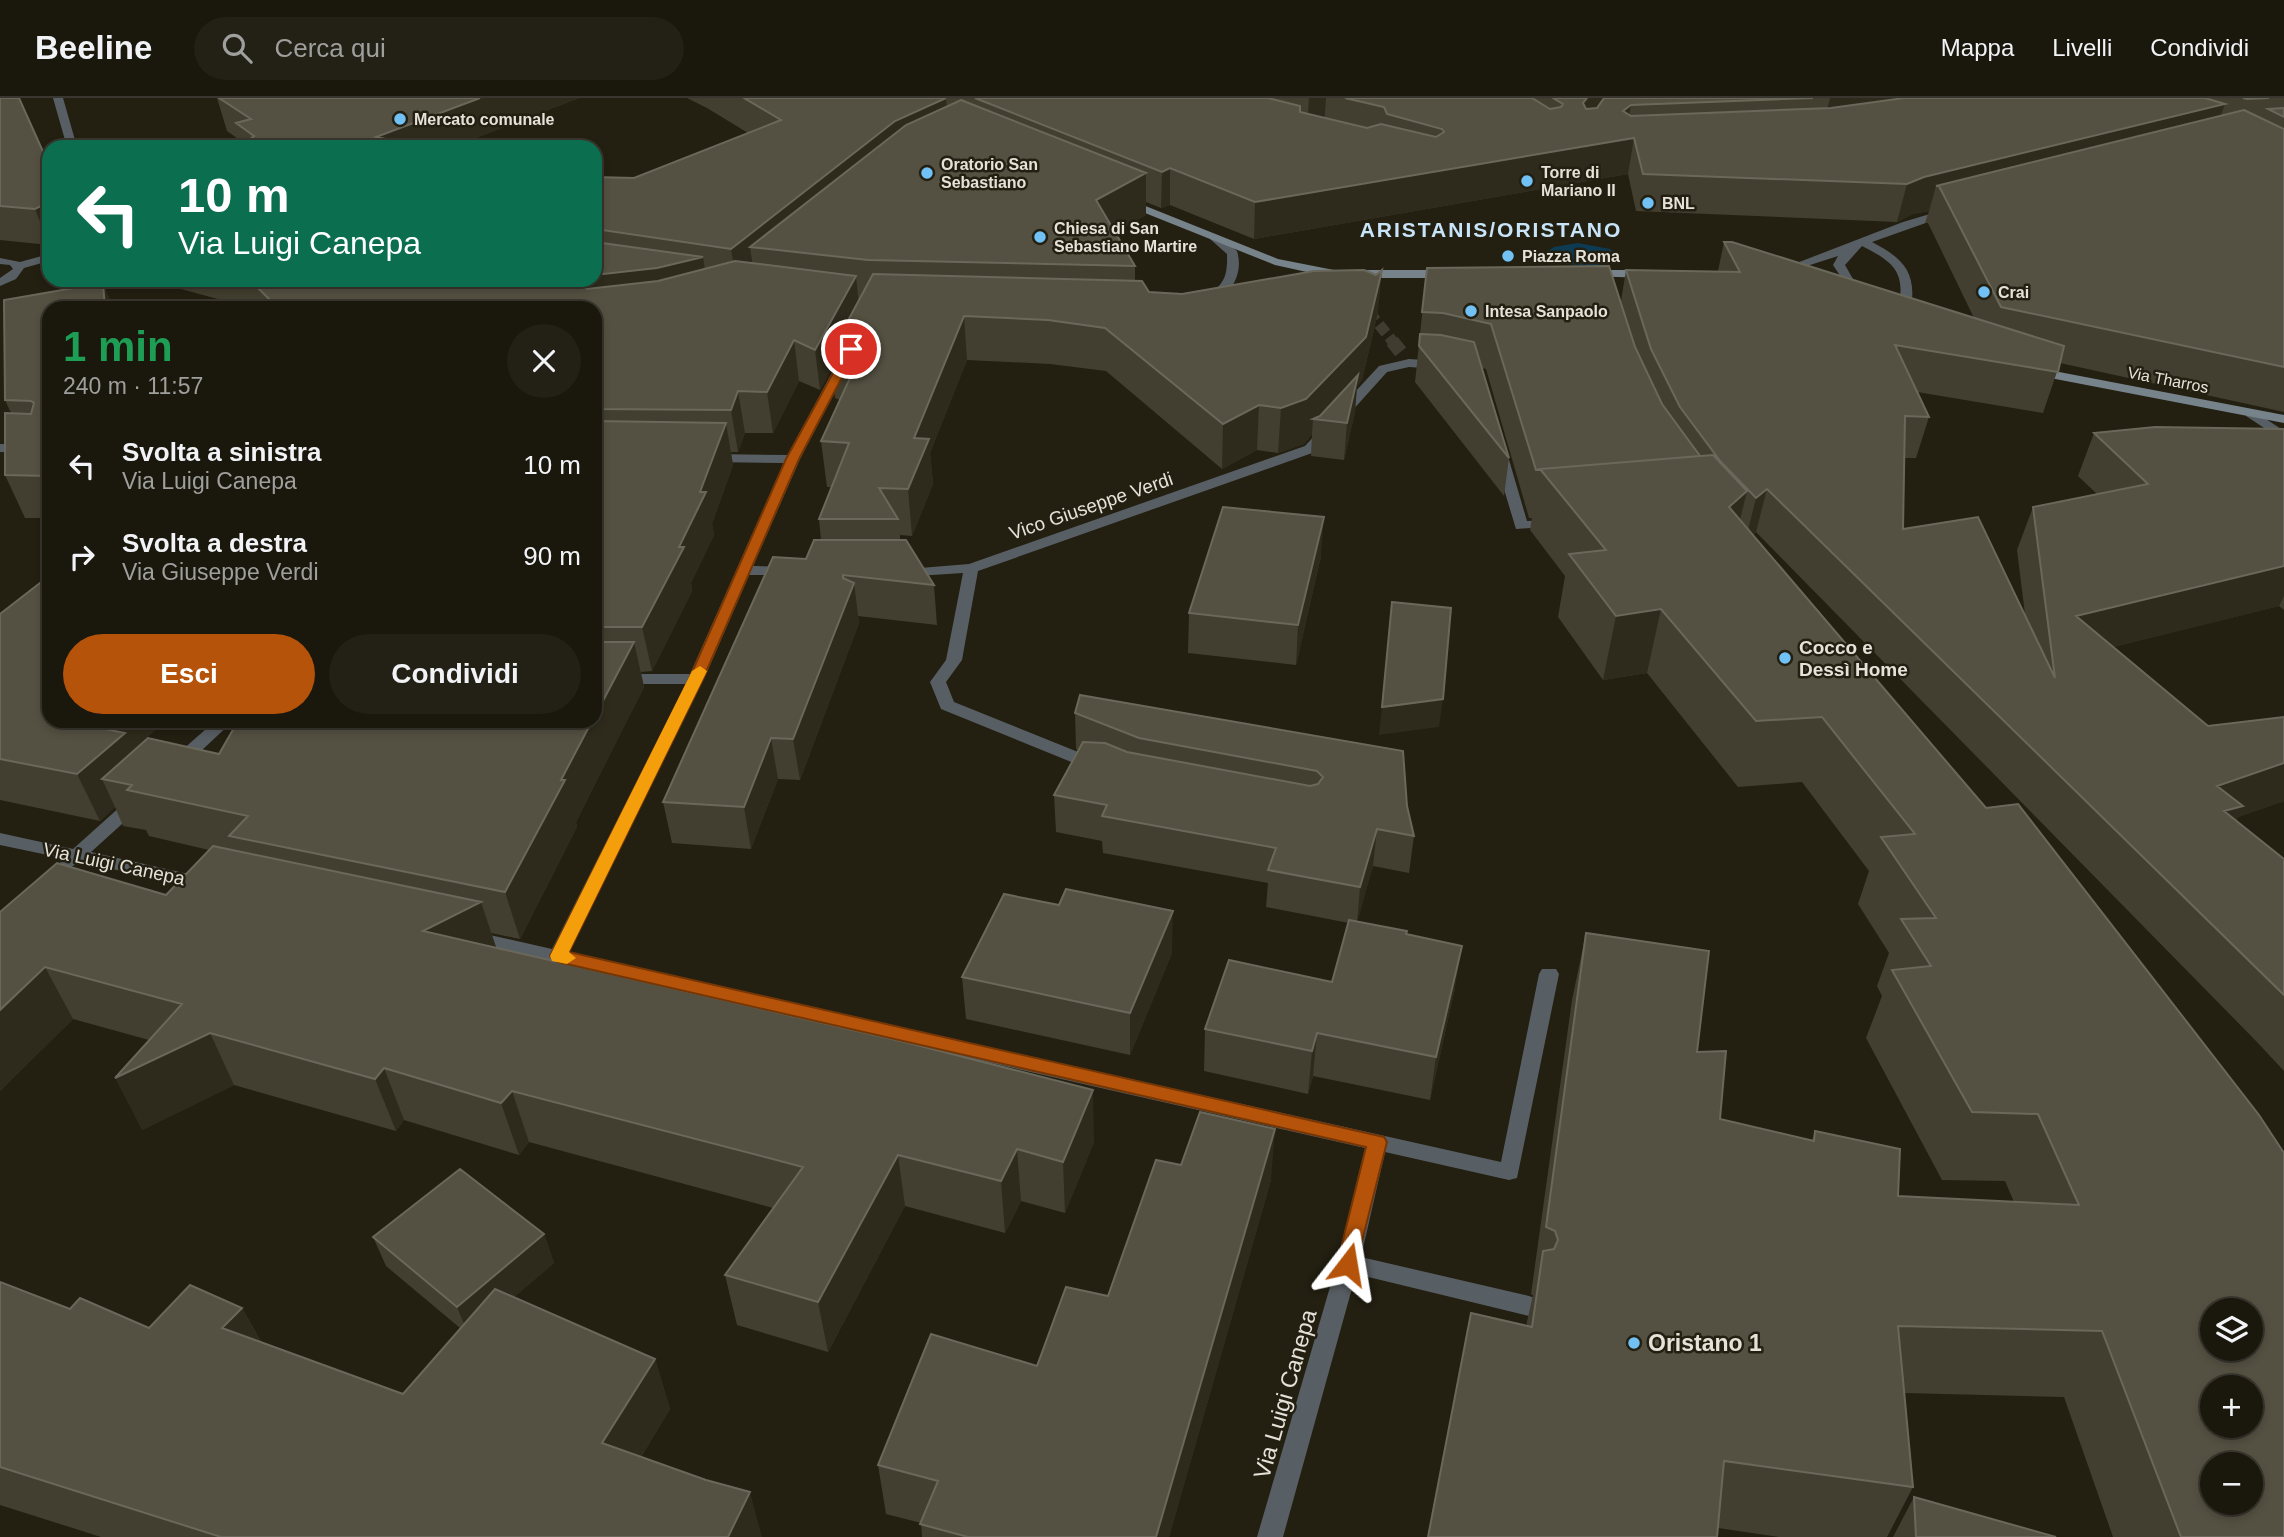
<!DOCTYPE html>
<html lang="it">
<head>
<meta charset="utf-8">
<style>
  body { margin:0; font-family:Helvetica,sans-serif; background:#232016; color:#f1f3f6; height:100vh; display:flex; flex-direction:column; font-size:26px; white-space:nowrap }
  * { box-sizing:border-box; margin:0 }
  p { font-size:23px; color:#9f9f9d }
  .icon { flex:none; width:38px; height:38px; fill:none; stroke:currentColor; stroke-width:2; stroke-linecap:round; stroke-linejoin:round }
  .map { position:relative; flex:1; overflow:hidden }
  .sheet { position:absolute; left:42px; top:203px; width:560px; height:427px; display:flex; flex-direction:column; background:#1a170d; border-radius:21px; box-shadow:0 4px 10px #0003,0 0 0 2px #38362e }
  .sheet>* { flex:none }
  .banner { position:absolute; left:42px; top:42px; width:560px; height:147px; border-radius:21px; box-shadow:0 4px 10px #0003,0 0 0 2px #38362e; background:#0b6e4f; color:#fff; overflow:hidden }
  .controls { position:absolute; left:2200px; top:1200px; display:grid; gap:14px }
  .controls a { display:grid; place-items:center; width:63px; height:63px; border-radius:50%; background:#1a170d; box-shadow:0 4px 10px #0003,0 0 0 2px #38362e; font-size:35px }
  .pin { position:absolute; display:grid; place-items:center; width:60px; height:60px; color:#fff; margin:-30px; border:4px solid #fff; border-radius:50%; box-shadow:0 2px 7px #0007 }
  .me { position:absolute; width:77px; margin:-38px; rotate:14deg; stroke-linejoin:round; filter:drop-shadow(0 0 5px #0008) }
  .turn { display:flex; align-items:center; gap:24px; height:147px; padding:0 21px; font-size:32px }
  .turn .icon { width:91px; height:91px; stroke-width:2.5 }
  .turn b { display:block; font-size:49px; line-height:60px }
  .round { display:grid; place-items:center; flex:none; width:74px; height:74px; border-radius:37px; background:#232016 }
  .head { display:flex; align-items:center; justify-content:space-between; height:119px; padding:0 21px }
  h1 { font-size:42px; font-weight:800; line-height:52px; color:#1e9e55 }
  .button { display:flex; gap:14px; margin-top:auto; padding:14px 21px }
  .button a { flex:1; height:80px; border-radius:42px; background:#b45309; color:#fff; font-size:28px; font-weight:800; line-height:80px; text-align:center }
  .button a+a { background:#232016; color:#f1f3f6 }
  ul { padding:0; list-style:none }
  li { display:flex; align-items:center; gap:21px; height:91px; padding:0 21px }
  li div { flex:1 }
  li b { display:block; font-size:26px }
  li em { font-style:normal }
  header { display:flex; align-items:center; gap:42px; box-sizing:border-box; height:98px; padding:0 35px; background:#1a170d; border-bottom:2px solid #38362e }
  header strong { font-size:33px }
  nav { display:flex; gap:38px; margin-inline-start:auto; font-size:24px }
  .search { width:490px; height:63px; background:#232016; display:flex; align-items:center; gap:18px; box-sizing:border-box; padding:0 24px; border-radius:38px; color:#9f9f9d; font-size:26px }
  .map>svg:first-child { display:block }
  .water { fill:#0e3b54 }
  .lines { fill:none; stroke-linecap:round; stroke-linejoin:round }
  .street-tunnel-far1 { stroke:#403c2f; stroke-width:11; stroke-dasharray:11 5; stroke-linecap:butt }
  .street-tunnel { stroke:#403c2f; stroke-width:14; stroke-dasharray:14 7; stroke-linecap:butt }
  .street { fill:#585f64; fill-rule:evenodd }
  .secondary { fill:#77838b; fill-rule:evenodd }
  .wall { fill:#423f30 }
  .shaded-wall { fill:#2e2b1c }
  .building { fill:#545142; stroke:#6a685a; stroke-width:2; fill-rule:evenodd }
  .route { fill:#b45309; stroke:#753606; stroke-width:2 }
  .slow { fill:#f59e0b }
  .poi-dot { fill:#71c1f5; stroke:#231f11; stroke-width:2.5 }
  .labels { text-anchor:middle; dominant-baseline:central; stroke-width:5; stroke-linejoin:round; paint-order:stroke }
  .far-poi-label { font-size:16px; font-weight:bold; fill:#e5e2d9; stroke:#231f11; text-anchor:start }
  .far-street-label { font-size:16px; fill:#e5e2d9; stroke:#231f11 }
  .street-label { font-size:19px; fill:#e5e2d9; stroke:#231f11 }
  .poi-label { font-size:19px; font-weight:bold; fill:#e5e2d9; stroke:#231f11; text-anchor:start }
  .far-district-label { font-size:21px; font-weight:bold; letter-spacing:2px; fill:#c8e4f8; stroke:#231f11 }
  .near-poi-label { font-size:23px; font-weight:bold; fill:#e5e2d9; stroke:#231f11; text-anchor:start }
  .near-street-label { font-size:23px; fill:#e5e2d9; stroke:#231f11 }
</style>
</head>
<body>
<header>
<strong>Beeline</strong>
<div class="search"><svg class="icon" aria-label="search" viewBox="0 0 24 24"><circle cx="10" cy="10" r="6"/><path d="M15 15l6 6"/></svg>Cerca qui</div>
<nav><a>Mappa</a><a>Livelli</a><a>Condividi</a></nav>
</header>
<div class="map">
<svg width="2284" height="1439" viewBox="0 0 2284 1439">
  <rect width="100%" height="100%" fill="#231f11"/>
  <path class="water" d="M1578,145L1610,151L1621,160C1606,171 1562,168 1545,160L1546,154L1554,149Z"/>
  <g class="lines">
    <path class="street-tunnel-far1" d="M1369,214L1394,245"/>
    <path class="street-tunnel" d="M1392,243L1404,258"/>
    <path class="street" d="M53,0H63L77,49H67Z
      M1950,110L1954,111V115L1872,144C1898,158 1915,170 1912,202L1891,213L1881,210L1900,200C1904,170 1887,161 1862,148L1845,167L1853,181L1866,191V197H1858L1845,185L1833,167L1838,158L1782,176L1776,173L1903,124Z
      M1210,137H1218L1237,153C1244,175 1231,199 1209,207L1203,203C1221,186 1228,184 1227,156L1210,141Z
      M49,156V163L24,170L16,181L0,188V180L13,171L10,167L0,166V160L20,164Z
      M843,261L849,265L800,361L753,468L789,469L796,473L789,477H749L704,581L569,855L1501,1064L1539,876L1542,871H1556L1559,876L1517,1080L1509,1082L1385,1054L1361,1159L1529,1198L1537,1201L1540,1208L1537,1215L1529,1218L1356,1176L1283,1439H1257L1337,1165L1365,1050L472,847L465,845L463,840L465,835L472,833L552,851L686,586H595V576H690L784,365L709,364L702,360L709,356L788,357L837,265Z
      M1409,261L1439,263L1445,267L1439,271L1409,269L1387,274L1315,354L978,473L962,562L946,584L954,604L1103,664L1105,668L1103,672H1091L941,611L930,584L946,562L963,475L901,479L894,475L896,472L969,466L1305,348L1379,268Z
      M2251,311L2284,333V343L2246,318V312Z
      M0,346L49,347V355L0,354Z
      M1500,351L1507,355L1527,423L1558,422L1560,425L1558,428L1516,431L1493,355Z
      M215,623H233L184,669H172L170,665L172,661Z
      M137,697L146,703L143,707L91,754L211,781L214,785L211,789L205,791L80,764L69,770L63,768L60,764L62,760L0,747V735L73,751L131,699Z"/>
    <path class="secondary" d="M1120,101H1128L1278,161L1334,172H1450L1456,176L1450,180H1334L1275,167L1120,105Z
      M1590,172H1649L1655,176L1649,180L1586,178L1584,176Z
      M2033,269L2284,317V325L2029,276V270Z"/>
  </g>
  <path class="wall" d="M0,0L49,67V147L0,142Z
    M217,0H579L453,49H240L243,47L241,43L227,33Z
    M687,0H2284V314L2060,265L2043,315L1917,294L1929,319L1916,360H1905L1903,431L2025,516L2017,452L2033,409L2097,396L2078,378L2094,335L2284,331V512L2279,508L2113,549L2208,628L2284,619V703L2238,719L2236,723L2284,761V973L2256,943L1756,434L1753,437L1986,710L2284,1439H2113L2064,1299L1904,1295L1913,1389L1887,1439H1779L1718,1430L1526,1228L1533,1197L1531,1196L1572,902L1586,835L1697,954L1720,1021L1812,1042L1815,1033L1898,1098L2014,1104L2005,1083L1942,1082L1866,940L1882,898L1877,888L1889,855L1858,806L1869,773L1802,684L1738,689L1647,575L1603,582L1558,519L1565,478L1530,432L1532,420H1529L1486,271L1482,270L1509,360L1504,398L1415,284L1427,170L1621,203L1626,172L1718,173L1724,144L1974,220L1928,125H1925L1929,113L1913,116L1897,124L1636,113L1628,76L1254,141L1170,107L1161,110L1146,104V117L1115,134L1135,168V183L1149,194L1378,214L1362,282L1357,288L1355,314L1344,362L1311,358L1312,336L1304,346L1278,355L1257,352L1222,371L1106,273L1050,266L967,262L930,355L933,386L912,438L900,437V442L934,487L937,527L858,518L859,525L800,682L778,681L751,751L672,745L663,704L806,461L821,442L819,421L831,389H827L821,343L840,302L835,300L832,270L820,292L799,283L773,335H745L738,354H731L733,367L712,426L714,437L691,485L692,493L652,573L641,574L644,589L576,724L577,729L520,841L491,835L496,849L1094,1044L1065,1115L1021,1103L1005,1135L905,1108L828,1254L737,1227L725,1177L773,1110L529,1044L519,1057L404,1022L396,1033L234,987L142,1032L149,942L73,921L0,993V814L166,797L209,752L149,738L146,732L123,728L115,709L100,723L0,702V516L133,653L219,656L595,623V210H251L166,187L162,182H595V79L634,80L748,35L707,10Z
    M103,185L113,210H49V420H25L5,377V315H11L5,302L4,202Z
    M1321,458L1296,567L1188,555L1189,515Z
    M1075,615L1403,653L1407,708L1414,738L1409,775L1373,768L1357,823L1406,836L1455,890L1430,1002L1313,978L1308,996L1204,973L1205,931L1332,884L1349,825L1266,809L1268,785L1103,755L1102,743L1056,734L1054,697L1078,652L1076,651Z
    M1172,855L1130,957L966,921L962,879Z
    M1181,1067L1271,1082L1169,1439H922L921,1425L886,1416L878,1367L1037,1268L1108,1198Z
    M544,1136L554,1165L514,1199L655,1261L670,1311L641,1359L762,1439H101L0,1407V1184L70,1211L149,1230L242,1210L261,1244L403,1296L460,1230L386,1168L373,1139Z
    M1914,1399L2056,1439H1893Z"/>
  <path class="shaded-wall" d="M480,0H579L453,49H379L376,39Z
    M946,0L949,35L750,149L754,176L737,189L731,151L895,23Z
    M1309,0H1326L1324,30L1307,33Z
    M1587,0H1606L1578,41L1583,5Z
    M1830,0H1972L1822,34Z
    M2225,6L2212,42L1936,88L1929,113L1913,116L1897,124L1907,86L1924,79Z
    M1631,7L1625,41L1634,40L1628,76L1254,141L1255,104L1623,13Z
    M1170,70V107L1161,110L1162,74Z
    M1146,75V117L1097,144L1096,102Z
    M49,104V146L35,111Z
    M703,159L709,198L595,217L584,189L586,182H595V177Z
    M1382,172L1378,214L1362,282L1357,288L1355,314L1344,362L1347,325L1313,321L1312,336L1304,346L1278,355L1281,310Z
    M856,178L860,217L830,256L832,270L820,292L815,252Z
    M103,185L113,210H105Z
    M964,218L967,262L930,355L933,386L912,438L908,391L914,340Z
    M794,242L799,283L773,335L767,294Z
    M738,293L745,335L738,354L731,312Z
    M1259,307L1257,352L1222,371L1223,326Z
    M726,325L733,367L712,426L714,437L691,485L692,493L652,573L642,529L679,449Z
    M1767,391L1756,434L1745,444L1756,400Z
    M1747,393L1732,455L1729,409Z
    M1324,419L1321,458L1296,567L1298,527Z
    M2284,468V498L2279,508L2058,563L2076,518Z
    M843,477L847,504L854,485L859,525L800,682L793,641Z
    M1661,511L1647,575L1603,582L1616,518Z
    M634,544L644,589L576,724L577,729L520,841L505,794L561,682L592,623H595V618Z
    M1443,601L1439,629L1379,637L1382,609Z
    M95,623H165L133,653L132,687L102,681L115,709L100,723L77,676L90,628Z
    M771,640L778,681L751,751L744,709Z
    M2284,665V703L2238,719L2220,755L2217,688Z
    M1377,731L1373,768L1357,826L1360,789Z
    M481,804L498,855L423,833Z
    M1173,813L1172,855L1130,957V915Z
    M1462,848L1455,890L1430,1002L1436,959Z
    M45,869L73,921L0,993V912Z
    M210,935L234,987L142,1032L115,980Z
    M1317,935L1313,978L1308,996L1312,953Z
    M384,970L404,1022L396,1033L375,981Z
    M1093,992L1094,1044L1065,1115L1063,1064Z
    M512,993L529,1044L519,1057L501,1005Z
    M1275,1031L1271,1082L1169,1439H1156Z
    M1017,1051L1021,1103L1005,1135L1001,1083Z
    M898,1057L905,1108L828,1254L818,1204Z
    M544,1136L554,1165L469,1238L457,1209Z
    M242,1210L269,1260L222,1230Z
    M655,1261L670,1311L619,1395L602,1345Z
    M750,1394L762,1439H728Z"/>
  <path class="building" d="M0,0H19L49,67V104L35,111L0,108Z
    M219,0H480L376,39L423,49H240L254,38L236,25L251,21Z
    M744,0H946L895,23L731,151L595,131V79L634,80L781,22Z
    M975,0H1268L1300,8V14L1367,30L1381,26L1436,39L1444,34L1442,31L1387,16L1384,9L1345,0H1532L1550,11L1561,9L1563,6L1553,0H1587L1583,5L1586,11L1597,10L1604,0H1813L1631,7L1623,13L1631,18L1831,10L1904,0H2205L2225,6L1924,79L1907,86L1643,76L1634,40L1255,104L1170,70L1162,74Z
    M2243,0H2269L2247,1Z
    M961,2L1146,75L1096,102L1135,168L868,162L750,149L906,27Z
    M2284,10V19L2268,11Z
    M2244,12L2284,31V269L2001,209L1939,88H1936Z
    M595,144L703,159L657,170L595,177Z
    M1724,144H1732L2064,248L2058,274L1895,247L1929,319L1905,318L1903,431L1978,419L2055,580L2033,409L2148,386L2094,335L2155,329L2284,331V468L2076,518L2208,628L2284,619V665L2217,688L2243,708L2224,713L2284,761V897L1767,391L1756,400L1721,364L1680,309L1651,251L1626,172L1740,174Z
    M735,163L856,178L815,252L794,242L767,294L738,293L731,312L595,311V210H278L250,182H586L584,189L587,191L658,183Z
    M1609,168L1635,249L1662,306L1700,358L1540,371L1541,372H1536L1491,226L1443,215L1422,214L1427,170Z
    M1364,172L1376,177L1382,172L1366,239L1306,301L1281,310L1259,307L1223,326L1105,230L1048,222L964,218L914,340L929,341L908,391L879,390L898,421H819L849,345L821,343L856,267L830,256L873,176L1142,183L1149,194L1182,196L1314,173Z
    M103,185L105,210H49V378L5,377V315L31,316L34,305L31,303L5,302L4,202Z
    M1420,236L1441,237L1474,244L1509,360L1419,248Z
    M1358,277L1347,325L1313,321L1320,318Z
    M595,323L726,325L700,394H706L679,449H684L642,529H595Z
    M1713,357L1747,393L1729,409L1986,710L2018,706L2259,1017L2284,1055V1439H2181L2102,1233L1898,1228L1913,1389L1724,1363L1717,1439H1428L1471,1215L1532,1229L1543,1153L1554,1151L1558,1142L1555,1133L1546,1129L1586,835L1709,853L1697,954L1726,953L1720,1021L1814,1043L1815,1033L1900,1051L1898,1098L2079,1107L2038,1016L1972,1014L1892,872L1931,868L1901,821L1936,820L1881,739L1915,736L1822,619L1756,623L1661,511L1616,518L1569,456L1606,452L1540,371ZM2212,1213H2250V1251H2212ZM2212,1290H2250V1328H2212ZM2212,1367H2250V1405H2212Z
    M1223,409L1324,419L1298,527L1189,515Z
    M814,442H906L934,487L843,477V480L854,485L793,641L771,640L744,709L663,704L773,459L806,461Z
    M49,478V623H95L90,628L125,635L77,676L0,661V516Z
    M1392,504L1451,510L1443,601L1382,609Z
    M595,544H634L595,618Z
    M1080,597L1403,653L1407,708L1414,738L1377,731L1360,789L1268,772L1276,750L1102,718L1107,707L1054,697L1083,644L1105,645L1127,654L1310,688L1318,686L1323,679L1317,673L1139,640L1075,615Z
    M238,623H592L561,682H565L505,794L229,738L248,718L127,692L132,687L102,681L148,640L219,656Z
    M213,748L481,804L423,833L905,944L1093,992L1063,1064L1017,1051L1001,1083L898,1057L818,1204L725,1177L803,1069L512,993L501,1005L384,970L375,981L210,935L115,980L182,906L45,869L0,912V814L57,765L166,797Z
    M1066,791L1173,813L1130,915L962,879L1004,796L1059,807Z
    M1349,822L1407,833L1406,836L1462,848L1436,959L1317,935L1312,953L1205,931L1229,862L1332,884Z
    M1200,1014L1275,1031L1156,1439H968L920,1426L938,1383L878,1367L931,1236L1037,1268L1066,1189L1108,1198L1156,1062L1181,1067Z
    M460,1071L544,1136L457,1209L373,1139Z
    M0,1184L70,1211L80,1200L149,1230L190,1187L242,1210L222,1230L403,1296L495,1191L655,1261L602,1345L706,1382L750,1394L728,1439H221L0,1369Z
    M1914,1399L2056,1439H1916Z"/>
  <path class="route" d="M851,247L857,251L799,361L703,581L569,854L1384,1039L1387,1044L1355,1171L1348,1174L1340,1171L1337,1166L1366,1049L558,864L550,858L689,581L786,361L846,251Z"/>
  <path class="slow" d="M700,568L707,573L569,854L576,860L567,866L552,863L550,858L692,573Z"/>
  <g class="poi-dot">
    <circle cx="400" cy="21" r="7"/>
    <circle cx="927" cy="75" r="7"/>
    <circle cx="1527" cy="83" r="7"/>
    <circle cx="1648" cy="105" r="7"/>
    <circle cx="1040" cy="139" r="7"/>
    <circle cx="1508" cy="158" r="7"/>
    <circle cx="1984" cy="194" r="7"/>
    <circle cx="1471" cy="213" r="7"/>
    <circle cx="1785" cy="560" r="7"/>
    <circle cx="1634" cy="1245" r="7"/>
  </g>
  <g class="labels">
    <g class="far-poi-label">
      <text x="414" y="21">Mercato comunale</text>
      <text x="941" y="66">Oratorio San<tspan x="941" dy="18">Sebastiano</tspan></text>
      <text x="1541" y="74">Torre di<tspan x="1541" dy="18">Mariano II</tspan></text>
      <text x="1662" y="105">BNL</text>
      <text x="1054" y="130">Chiesa di San<tspan x="1054" dy="18">Sebastiano Martire</tspan></text>
      <text x="1522" y="158">Piazza Roma</text>
      <text x="1998" y="194">Crai</text>
      <text x="1485" y="213">Intesa Sanpaolo</text>
    </g>
    <g class="far-street-label">
      <text transform="translate(2168 282) rotate(11)">Via Tharros</text>
    </g>
    <g class="street-label">
      <text transform="translate(1091 408) rotate(-19)">Vico Giuseppe Verdi</text>
      <text transform="translate(114 766) rotate(12)">Via Luigi Canepa</text>
    </g>
    <g class="poi-label">
      <text x="1799" y="549">Cocco e<tspan x="1799" dy="22">Dessì Home</tspan></text>
    </g>
    <g class="far-district-label">
      <text x="1491" y="131">ARISTANIS/ORISTANO</text>
    </g>
    <g class="near-poi-label">
      <text x="1648" y="1245">Oristano 1</text>
    </g>
    <g class="near-street-label">
      <text transform="translate(1285 1296) rotate(-74)">Via Luigi Canepa</text>
    </g>
  </g>
</svg>
<div class="controls">
<a><svg class="icon" aria-label="layers" viewBox="0 0 24 24"><path d="M12 4l9 5-9 5-9-5zM3 14l9 5 9-5"/></svg></a>
<a>+</a>
<a>−</a>
</div>
<div class="pin" style="left:851px;top:251px;background:#d93025"><svg class="icon" aria-label="arrive" viewBox="0 0 24 24"><path d="M6 21V4h12l-3 4 3 4H6"/></svg></div>
<svg class="me" style="left:1348px;top:1166px" viewBox="-20 -20 40 40"><path d="M0-17L14 15 0 8-14 15z" fill="#b45309" stroke="#fff" stroke-width="4"/></svg>
<div class="banner">
<div class="turn"><svg class="icon" aria-label="left" viewBox="0 0 24 24"><path d="M17 20v-9H6M10 6l-5 5 5 5"/></svg><div><b>10 m</b>Via Luigi Canepa</div></div>
</div>
<section class="sheet">
<div class="head"><div><h1>1 min</h1><p>240 m · 11:57</p></div><a class="round"><svg class="icon" aria-label="close" viewBox="0 0 24 24"><path d="M6 6l12 12M18 6L6 18"/></svg></a></div>
<ul>
<li><svg class="icon" aria-label="left" viewBox="0 0 24 24"><path d="M17 20v-9H6M10 6l-5 5 5 5"/></svg><div><b>Svolta a sinistra</b><p>Via Luigi Canepa</p></div><em>10 m</em></li>
<li><svg class="icon" aria-label="right" viewBox="0 0 24 24"><path d="M7 20v-9h11M14 6l5 5-5 5"/></svg><div><b>Svolta a destra</b><p>Via Giuseppe Verdi</p></div><em>90 m</em></li>
</ul>
<div class="button"><a>Esci</a><a>Condividi</a></div>
</section>
</div>
</body>
</html>
